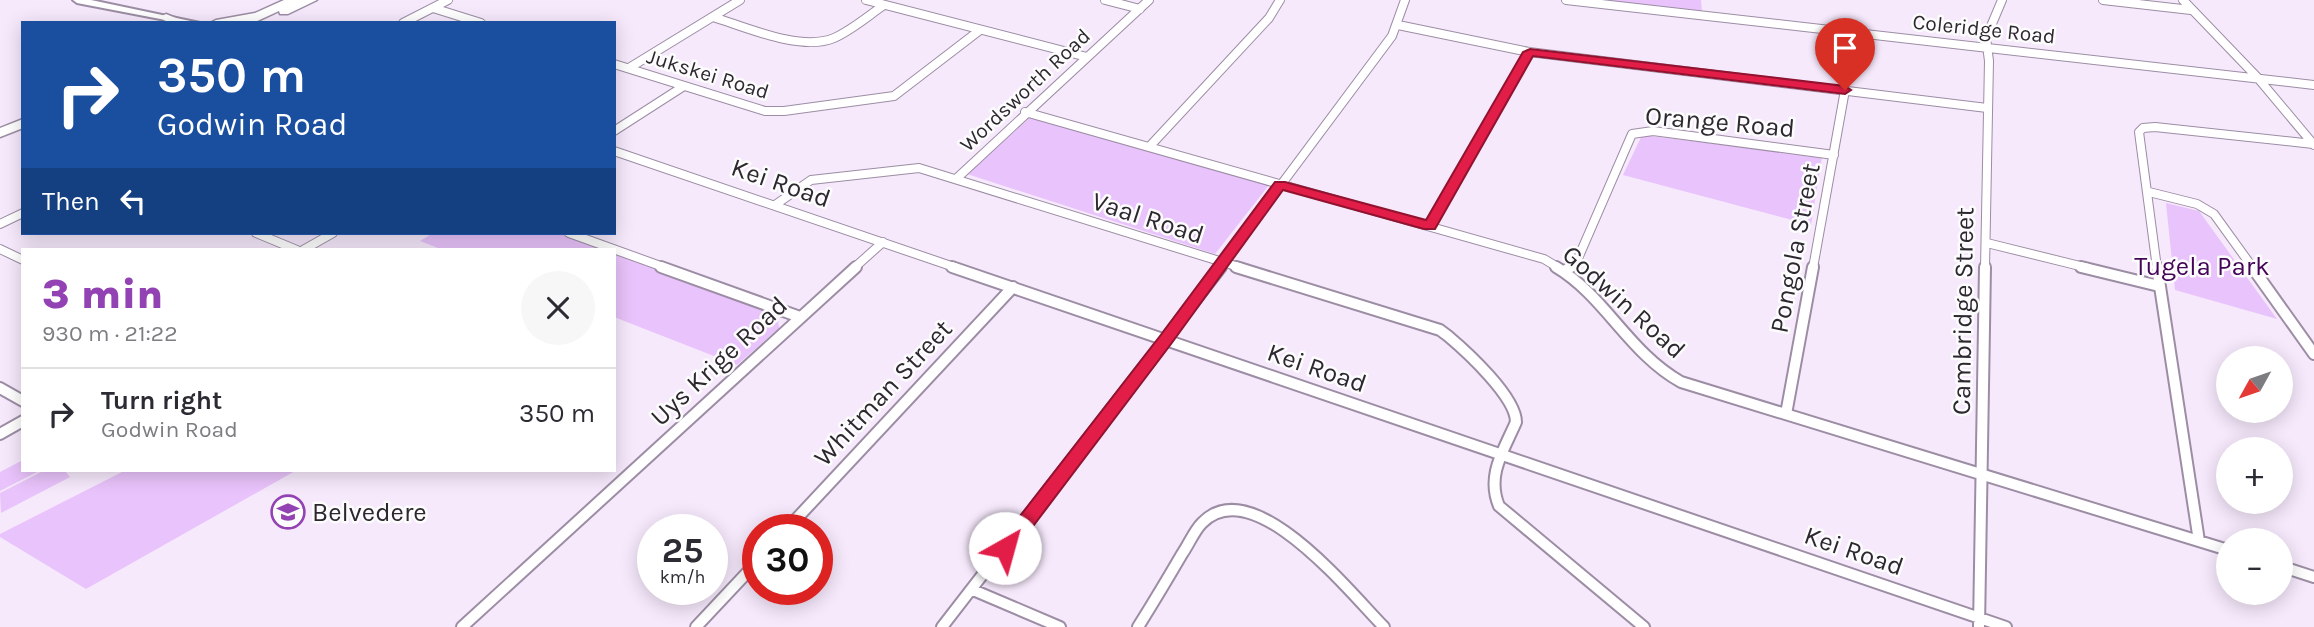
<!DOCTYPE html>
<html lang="en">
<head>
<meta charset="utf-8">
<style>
  body { margin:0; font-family:Karla,sans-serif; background:#f7f7f7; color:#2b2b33; height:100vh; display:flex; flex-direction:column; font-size:26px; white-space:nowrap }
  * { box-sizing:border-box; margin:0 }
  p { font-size:23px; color:#7c7c81 }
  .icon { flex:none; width:38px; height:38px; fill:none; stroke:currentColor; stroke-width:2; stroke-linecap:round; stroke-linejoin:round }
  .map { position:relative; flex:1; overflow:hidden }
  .sheet { position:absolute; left:21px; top:248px; width:595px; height:224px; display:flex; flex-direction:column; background:#fff; border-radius:0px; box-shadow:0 4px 18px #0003 }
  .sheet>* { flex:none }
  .banner { position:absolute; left:21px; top:21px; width:595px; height:214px; border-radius:0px; box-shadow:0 4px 18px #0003; background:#1a4fa0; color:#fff; overflow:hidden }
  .needle { width:46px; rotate:230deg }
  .controls { position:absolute; left:2216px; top:346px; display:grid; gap:14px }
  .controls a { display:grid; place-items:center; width:77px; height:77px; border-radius:50%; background:#fff; box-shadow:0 4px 18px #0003; font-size:35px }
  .speed { position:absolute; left:637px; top:514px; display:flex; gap:14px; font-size:35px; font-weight:700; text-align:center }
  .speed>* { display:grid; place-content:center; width:91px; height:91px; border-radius:50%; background:#fff; box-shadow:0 4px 18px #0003; line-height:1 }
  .speed small { font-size:18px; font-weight:400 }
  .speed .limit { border:10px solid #d22; background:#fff; color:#111 }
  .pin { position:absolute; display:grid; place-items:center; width:60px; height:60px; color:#fff; margin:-72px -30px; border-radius:50% 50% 50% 0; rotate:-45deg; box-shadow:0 0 7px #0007 }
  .pin .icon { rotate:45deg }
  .me { position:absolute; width:77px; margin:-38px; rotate:38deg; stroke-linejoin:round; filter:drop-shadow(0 0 5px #0008) }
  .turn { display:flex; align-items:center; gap:24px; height:147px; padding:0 21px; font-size:32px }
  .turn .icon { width:91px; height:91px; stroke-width:2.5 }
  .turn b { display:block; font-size:49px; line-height:60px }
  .then { display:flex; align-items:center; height:66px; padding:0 21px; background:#0003; gap:14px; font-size:26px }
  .round { display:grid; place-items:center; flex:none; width:74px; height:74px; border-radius:37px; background:#f7f7f7 }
  .overview { display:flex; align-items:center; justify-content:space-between; height:119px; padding:0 21px }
  h1 { font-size:42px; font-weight:800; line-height:52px; color:#9242b2 }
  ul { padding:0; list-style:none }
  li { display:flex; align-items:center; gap:21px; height:91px; padding:0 21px; border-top:2px solid #e1e1e2 }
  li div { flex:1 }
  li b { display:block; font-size:26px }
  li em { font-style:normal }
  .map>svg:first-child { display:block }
  .green { fill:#e9c3fb }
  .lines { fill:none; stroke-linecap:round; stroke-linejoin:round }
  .minor-far1-casing { stroke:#9c8da4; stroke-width:10 }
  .minor-casing { stroke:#9c8da4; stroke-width:14 }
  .tertiary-casing { stroke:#9c8da4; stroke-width:4 }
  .primary-casing { stroke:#9c8da4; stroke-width:3 }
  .minor-far1 { stroke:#fff; stroke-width:8 }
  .minor { stroke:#fff; stroke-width:10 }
  .tertiary { fill:#fff; fill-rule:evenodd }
  .primary { fill:#fff; fill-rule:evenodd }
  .route { fill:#e11d48; stroke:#92132f; stroke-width:2 }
  .labels { text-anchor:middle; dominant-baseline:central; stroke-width:5; stroke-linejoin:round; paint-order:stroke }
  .far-street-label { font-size:21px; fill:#2d2730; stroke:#fcfcfc }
  .street-label { font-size:26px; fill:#2d2730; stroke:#fcfcfc }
  .park-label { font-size:26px; fill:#440559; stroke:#fcfcfc }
  .poi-label { font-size:26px; fill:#2d2730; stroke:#fcfcfc; text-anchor:start }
</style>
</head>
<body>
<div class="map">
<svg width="2314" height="627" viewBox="0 0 2314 627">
  <rect width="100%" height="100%" fill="#f6e9fc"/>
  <path class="green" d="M1590,0H1701L1702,12Z
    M1033,115L1269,185L1215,254L967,174Z
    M1642,135L1822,157L1811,225L1623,175Z
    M2166,203L2199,211L2277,319L2175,290Z
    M433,233H564L609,250H443L420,241Z
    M614,252L770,312L778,319L779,328L737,365L614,317Z
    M23,460V471H39L0,491V472Z
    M43,471H65L70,477L1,513L0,493Z
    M124,471H295L86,589L0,537V534Z"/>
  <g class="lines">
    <defs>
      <path id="minor-far1" d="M866,0L1087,57
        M1105,0L1140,9
        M1566,0L2314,85
        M2103,0L2191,10
        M2183,0L2257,77L2314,145
        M433,8L481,23
        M713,17C746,27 801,52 834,38C852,30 868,16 884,5
        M403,23L448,0
        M1398,25L1529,52L1987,108
        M614,64L765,111H784L894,96L980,30
        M629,68L740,0
        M1025,112L1544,259L1559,268
        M614,131L684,86
        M1150,146L1269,18L1280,0
        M614,151L957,268
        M956,179L1149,0
        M2149,192L2197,204L2214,214L2253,268
        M775,205L811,180L919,168L1242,268
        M0,224L23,213
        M1430,226L1529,52
        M256,233L297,250
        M569,233L666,268
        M1987,243L2088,268
        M0,249L23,260
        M303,250L333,233
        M854,268L883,242
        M1219,268L1392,36L1405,0
        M1568,268L1576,263L1632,134L1653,131L1834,155
        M1813,268L1845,90
        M1985,268L1989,61L1986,38L2002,0
        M2157,268L2139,132L2143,128L2155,127L2313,144"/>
      <path id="minor" d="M661,267L800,317
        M952,267L2006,627
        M1236,267L1440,330L1448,336C1467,352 1516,397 1516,422C1504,450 1486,475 1499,506L1644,627
        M1556,267C1605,296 1628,352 1681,382L2228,550
        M2081,267L2159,286
        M2157,267L2199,541
        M2252,267L2314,354
        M1564,271L1571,267
        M0,388L23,401
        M1786,414L1813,267
        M0,434L23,421
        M786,530L1013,287
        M2280,566L2314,577
        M973,590L1060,627
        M462,627L856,267
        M696,627L758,561
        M942,627L1221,267
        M1138,627C1153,603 1168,578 1182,554C1189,544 1194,531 1202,523C1253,470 1351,594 1384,627
        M1979,627L1985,267"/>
      <path id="tertiary" d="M73,0H91L200,23H181L77,3Z"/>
      <path id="primary" d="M284,0H317L288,14H280L279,11L253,23H210L216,20L255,13Z
        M166,14L183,21L185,23C176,23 167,24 160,17Z
        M23,119V128L0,137V128Z"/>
    </defs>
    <use href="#minor-far1" class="minor-far1-casing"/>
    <use href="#minor" class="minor-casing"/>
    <use href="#tertiary" class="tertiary-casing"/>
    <use href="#primary" class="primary-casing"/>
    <use href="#minor-far1" class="minor-far1"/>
    <use href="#minor" class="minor"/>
    <use href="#tertiary" class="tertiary"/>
    <use href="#primary" class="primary"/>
  </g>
  <path class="route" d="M1530,49L1845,86L1851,90L1845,94L1533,56L1435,229H1424L1283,190L1171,344L1012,554L1005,556L999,554L996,548L999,543L1160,336L1275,182H1285L1426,220L1523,52Z"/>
  <defs>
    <symbol id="school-ring" viewBox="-11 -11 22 22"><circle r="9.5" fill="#fcfcfc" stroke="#9242b2" stroke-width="1.5"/><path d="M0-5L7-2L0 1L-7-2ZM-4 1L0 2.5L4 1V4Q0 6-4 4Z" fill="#9242b2"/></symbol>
  </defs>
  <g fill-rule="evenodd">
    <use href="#school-ring" x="269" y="493" width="38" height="38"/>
  </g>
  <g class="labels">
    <g class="far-street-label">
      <text transform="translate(1984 29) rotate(6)">Coleridge Road</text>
      <text transform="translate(708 74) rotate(17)">Jukskei Road</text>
      <text transform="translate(1025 90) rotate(-43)">Wordsworth Road</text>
    </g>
    <g class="street-label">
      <text transform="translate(1720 122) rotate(5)">Orange Road</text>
      <text transform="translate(781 183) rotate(19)">Kei Road</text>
      <text transform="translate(1148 218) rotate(18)">Vaal Road</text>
      <text transform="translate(1795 248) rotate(-79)">Pongola Street</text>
      <text transform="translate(1624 302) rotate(42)">Godwin Road</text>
      <text transform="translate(1963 311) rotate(-89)">Cambridge Street</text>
      <text transform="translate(719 361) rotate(-43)">Uys Krige Road</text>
      <text transform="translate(1317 368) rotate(19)">Kei Road</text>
      <text transform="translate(883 393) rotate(-47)">Whitman Street</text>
      <text transform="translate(1854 551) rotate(19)">Kei Road</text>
    </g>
    <g class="park-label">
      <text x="2202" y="266">Tugela Park</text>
    </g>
    <g class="poi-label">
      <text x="312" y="512">Belvedere</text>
    </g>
  </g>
</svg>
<div class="controls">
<a><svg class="needle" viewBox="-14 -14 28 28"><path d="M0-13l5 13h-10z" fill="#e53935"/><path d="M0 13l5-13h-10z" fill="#7c7c81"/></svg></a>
<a>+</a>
<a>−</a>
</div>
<div class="speed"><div>25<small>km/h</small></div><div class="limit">30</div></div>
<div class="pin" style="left:1845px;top:90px;background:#d93025"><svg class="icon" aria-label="arrive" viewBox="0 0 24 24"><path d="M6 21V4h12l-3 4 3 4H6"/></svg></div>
<svg class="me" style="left:1005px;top:548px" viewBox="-20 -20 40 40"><circle r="19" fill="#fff"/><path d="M0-13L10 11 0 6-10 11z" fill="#e11d48"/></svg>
<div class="banner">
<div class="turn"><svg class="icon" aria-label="right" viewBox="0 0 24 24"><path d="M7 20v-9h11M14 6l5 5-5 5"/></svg><div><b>350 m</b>Godwin Road</div></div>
<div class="then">Then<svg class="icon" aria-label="left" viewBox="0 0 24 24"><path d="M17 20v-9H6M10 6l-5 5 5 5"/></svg></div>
</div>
<section class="sheet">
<div class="overview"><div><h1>3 min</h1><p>930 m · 21:22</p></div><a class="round"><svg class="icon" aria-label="close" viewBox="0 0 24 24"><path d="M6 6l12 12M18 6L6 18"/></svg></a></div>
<ul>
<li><svg class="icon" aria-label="right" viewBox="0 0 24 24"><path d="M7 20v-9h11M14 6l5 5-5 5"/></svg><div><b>Turn right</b><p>Godwin Road</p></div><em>350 m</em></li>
</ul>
</section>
</div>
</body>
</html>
